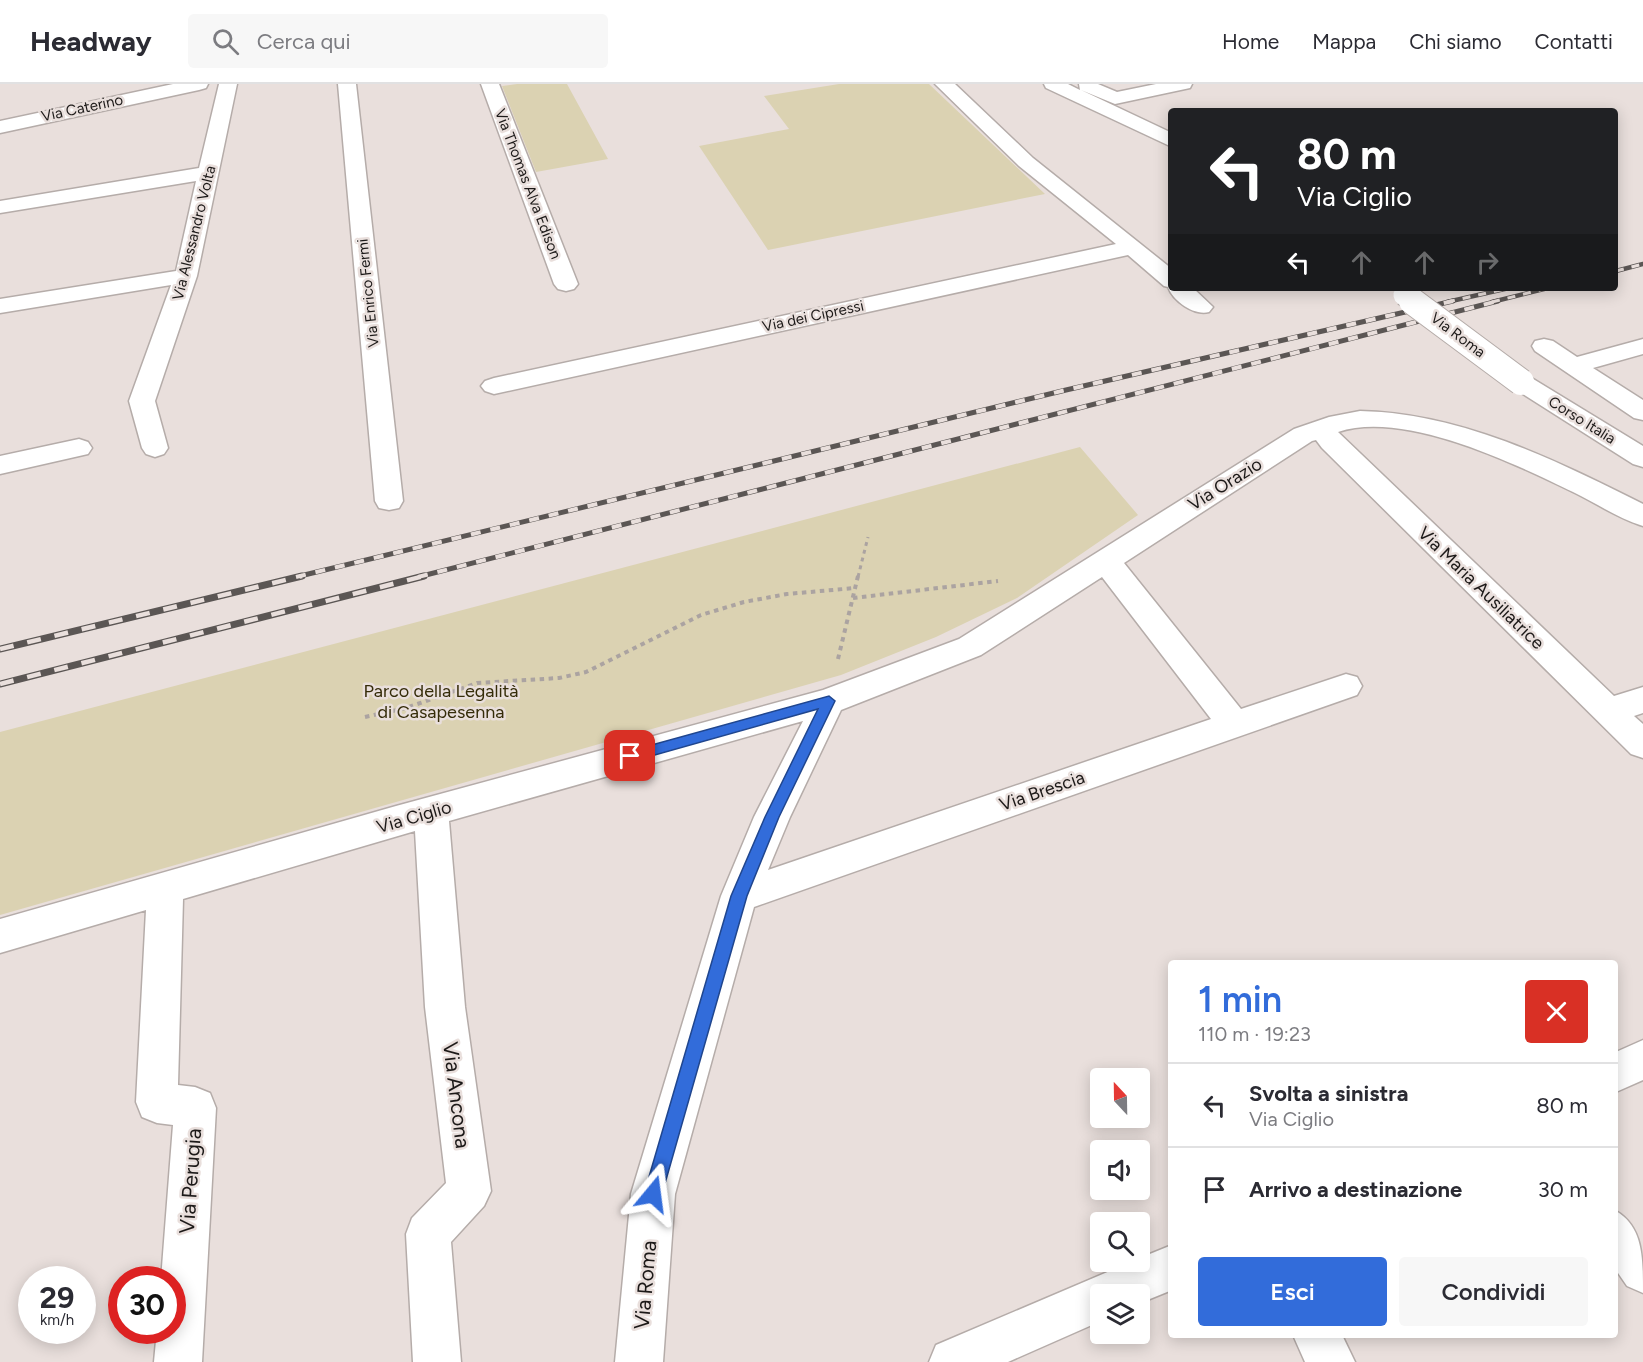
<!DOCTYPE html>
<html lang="it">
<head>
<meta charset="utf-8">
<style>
  body { margin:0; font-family:Figtree,sans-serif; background:#f7f7f7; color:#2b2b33; height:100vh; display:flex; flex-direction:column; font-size:22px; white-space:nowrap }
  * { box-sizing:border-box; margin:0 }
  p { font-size:20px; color:#7c7c81 }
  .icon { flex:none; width:33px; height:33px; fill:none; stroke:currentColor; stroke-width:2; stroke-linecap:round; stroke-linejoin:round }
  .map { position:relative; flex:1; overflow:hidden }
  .sheet { position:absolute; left:1168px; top:876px; width:450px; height:378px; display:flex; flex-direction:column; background:#fff; border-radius:6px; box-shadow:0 3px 15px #0003 }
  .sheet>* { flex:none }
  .hud { position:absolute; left:1168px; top:24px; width:450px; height:183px; border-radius:6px; box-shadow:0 3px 15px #0003; background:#202124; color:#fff; overflow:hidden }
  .needle { width:39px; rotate:338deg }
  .tools { position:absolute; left:1090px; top:984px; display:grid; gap:12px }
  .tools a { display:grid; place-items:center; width:60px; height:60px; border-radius:6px; background:#fff; box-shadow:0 3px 15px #0003; font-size:30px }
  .speed { position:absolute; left:18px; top:1182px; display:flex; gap:12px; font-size:30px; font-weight:700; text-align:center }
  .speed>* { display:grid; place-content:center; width:78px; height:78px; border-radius:50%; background:#fff; box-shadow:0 3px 15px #0003; line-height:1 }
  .speed small { font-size:15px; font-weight:400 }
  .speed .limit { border:9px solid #d22; background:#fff; color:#111 }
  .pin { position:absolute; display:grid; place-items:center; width:51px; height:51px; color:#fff; margin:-26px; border-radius:12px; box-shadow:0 3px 9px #0006 }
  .me { position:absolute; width:66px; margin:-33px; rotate:16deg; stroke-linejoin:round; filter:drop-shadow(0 0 4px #0008) }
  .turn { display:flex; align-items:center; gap:21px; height:126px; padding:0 30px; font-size:27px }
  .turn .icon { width:78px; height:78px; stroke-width:2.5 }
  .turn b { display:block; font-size:42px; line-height:51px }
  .lanes { display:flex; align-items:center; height:57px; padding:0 30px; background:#0003; justify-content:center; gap:30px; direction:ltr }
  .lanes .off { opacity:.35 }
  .round { display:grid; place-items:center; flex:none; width:63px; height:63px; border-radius:6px; background:#f7f7f7 }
  .head { display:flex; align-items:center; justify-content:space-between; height:102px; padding:0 30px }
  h1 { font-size:36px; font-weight:600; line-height:45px; color:#326cda }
  .primary-button { display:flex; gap:12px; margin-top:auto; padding:12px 30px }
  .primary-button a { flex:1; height:69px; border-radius:6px; background:#326cda; color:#fff; font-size:24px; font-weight:600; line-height:69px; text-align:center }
  .primary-button a+a { background:#f7f7f7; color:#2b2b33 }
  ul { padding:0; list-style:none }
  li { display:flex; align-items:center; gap:18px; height:84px; padding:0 30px; border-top:2px solid #e1e1e2 }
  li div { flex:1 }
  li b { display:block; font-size:22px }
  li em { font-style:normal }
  header { display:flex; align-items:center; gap:36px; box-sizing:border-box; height:84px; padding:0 30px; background:#fff; border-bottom:2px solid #e1e1e2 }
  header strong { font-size:28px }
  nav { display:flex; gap:33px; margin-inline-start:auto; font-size:21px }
  .search { width:420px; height:54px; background:#f7f7f7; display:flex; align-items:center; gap:15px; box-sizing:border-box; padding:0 21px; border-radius:6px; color:#7c7c81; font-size:22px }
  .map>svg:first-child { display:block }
  .green { fill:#dbd2b2 }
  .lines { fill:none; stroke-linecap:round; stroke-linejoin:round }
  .street-casing { stroke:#b5aca9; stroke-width:3 }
  .path-far1 { stroke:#aba3a1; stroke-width:3; stroke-dasharray:4 4; stroke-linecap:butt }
  .path { stroke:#aba3a1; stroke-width:4; stroke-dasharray:4.5 4.5; stroke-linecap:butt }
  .street { fill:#fff; fill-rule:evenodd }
  .rail-far2-casing { stroke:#5b5654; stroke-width:4.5 }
  .rail-far1-casing { stroke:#5b5654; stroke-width:5 }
  .rail-casing { stroke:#5b5654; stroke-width:7 }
  .rail-far2 { stroke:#e9dfdc; stroke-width:3; stroke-dasharray:8; stroke-linecap:butt }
  .rail-far1 { stroke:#e9dfdc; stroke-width:4; stroke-dasharray:10; stroke-linecap:butt }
  .rail { stroke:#e9dfdc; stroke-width:4.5; stroke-dasharray:14; stroke-linecap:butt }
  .street-bridge-far1-casing { stroke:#b5aca9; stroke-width:23; stroke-linecap:butt }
  .street-bridge-casing { stroke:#b5aca9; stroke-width:28; stroke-linecap:butt }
  .street-bridge-far1 { stroke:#fff; stroke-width:21 }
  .street-bridge { stroke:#fff; stroke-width:26 }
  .route { fill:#326cda; stroke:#20468e; stroke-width:1.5 }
  .labels { text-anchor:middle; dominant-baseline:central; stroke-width:5; stroke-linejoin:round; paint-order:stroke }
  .far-street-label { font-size:15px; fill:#1c1918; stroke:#e9dfdc }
  .street-label { font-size:18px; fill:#1c1918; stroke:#e9dfdc }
  .park-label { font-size:18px; fill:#352c09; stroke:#e9dfdc }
  .near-street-label { font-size:21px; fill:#1c1918; stroke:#e9dfdc }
</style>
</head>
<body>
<header>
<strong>Headway</strong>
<div class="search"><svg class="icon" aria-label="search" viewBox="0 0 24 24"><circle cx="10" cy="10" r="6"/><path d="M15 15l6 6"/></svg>Cerca qui</div>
<nav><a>Home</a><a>Mappa</a><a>Chi siamo</a><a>Contatti</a></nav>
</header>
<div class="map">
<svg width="1643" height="1278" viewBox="0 0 1643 1278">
  <rect width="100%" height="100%" fill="#e9dfdc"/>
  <path class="green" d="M517,0H567L608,75L536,88L502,2Z
    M839,0H929L1045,110L768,166L699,62L789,45L764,12Z
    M1080,363L1138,431L1017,514L936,553L841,591L0,831V648Z"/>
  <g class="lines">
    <defs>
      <path id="street" d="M173,0H208L206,4L199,6L0,49V37Z
        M219,0H237L197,192L155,317L168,364L164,370L155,373L146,370L142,364L129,317L171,201L0,229V215L176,187L196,97L0,129V117L199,84Z
        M338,0H356L403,417L399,424L389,426L379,424L375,417Z
        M481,0H499L578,200L574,205L566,207L558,205L554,200Z
        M935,0H955L1033,74L1172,185V204H1193L1213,223L1209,228C1194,232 1173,217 1168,203L1164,202L1128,171L494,310L485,307L481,302L485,297L494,294L1116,160L1019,82Z
        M1044,0H1068L1080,6L1079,0H1098L1117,8L1156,0H1192L1190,4L1115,20L1081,6L1172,49V63L1046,4Z
        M1544,255L1553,257L1577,273L1643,255V270L1593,284L1643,316V336L1634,334L1535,267L1532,262L1535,257Z
        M1521,290L1530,293L1643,362V383L1633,380L1512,303L1508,298L1512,293Z
        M1360,327C1461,329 1555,376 1643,420V442C1619,435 1596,419 1573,408C1513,379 1404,326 1338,348L1614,612L1643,603V629L1634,632L1643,640V674L1631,670L1322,364L1316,356L1312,357L1124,479L1241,625L1346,590L1357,593L1362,602L1357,611L754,823L675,1110L663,1278H615L631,1110L721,812L754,733L803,637L449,737L465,923L491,1107L484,1122L451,1158L461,1278H413L406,1150L412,1134L446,1099L425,923L415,747L183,815L178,1001L195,1003L210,1009L216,1024L202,1278H154L157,1246H172V1196H161L173,1041L157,1039L142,1033L136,1018L146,826L0,869V835L396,722L823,606L959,555L1294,345L1329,333ZM1102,493L1211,635L768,786L790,733L841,626L981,571Z
        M79,355L88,358L92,364L88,370L0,390V372Z
        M1643,956V996L1616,1008V968Z
        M1616,1127C1643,1143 1643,1173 1643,1209L1627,1202L1616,1186Z
        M1172,1161V1206L1140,1219V1210H1101V1237L1008,1278H929L936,1261L1131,1178H1140V1174Z
        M1293,1251H1342L1355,1278H1305Z"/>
    </defs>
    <use href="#street" class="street-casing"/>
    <path class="path-far1" d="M858,493L868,453"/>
    <path class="path" d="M853,514L998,497
      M838,575L858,492
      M365,633L406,624L477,599L559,594L586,588L701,531L744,518L787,510L855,504"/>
    <use href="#street" class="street"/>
    <defs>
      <path id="rail-far2" d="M1616,187L1643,180
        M1447,218L1509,204
        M1492,218L1548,204"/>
      <path id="rail-far1" d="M296,493L1066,306L1453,217
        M418,493L1498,217"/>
      <path id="rail" d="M0,565L302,492
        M0,600L424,492"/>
    </defs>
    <use href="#rail-far2" class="rail-far2-casing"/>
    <use href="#rail-far1" class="rail-far1-casing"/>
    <use href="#rail" class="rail-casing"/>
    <use href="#rail-far2" class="rail-far2"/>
    <use href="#rail-far1" class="rail-far1"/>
    <use href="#rail" class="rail"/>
    <defs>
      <path id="street-bridge-far1" d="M1404,211L1414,218"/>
      <path id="street-bridge" d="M1412,217L1521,298"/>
    </defs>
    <use href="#street-bridge-far1" class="street-bridge-far1-casing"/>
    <use href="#street-bridge" class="street-bridge-casing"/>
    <use href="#street-bridge-far1" class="street-bridge-far1"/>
    <use href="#street-bridge" class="street-bridge"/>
  </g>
  <path class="route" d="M829,612L835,617L779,733L747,812L662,1110L659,1116L653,1119L647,1116L644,1110L731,812L765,733L818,625L630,678L625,676L623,672L625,668L630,667Z"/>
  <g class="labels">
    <g class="far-street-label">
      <text transform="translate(82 24) rotate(-12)">Via Caterino</text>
      <text transform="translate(528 100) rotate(69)">Via Thomas Alva Edison</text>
      <text transform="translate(194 149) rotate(-76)">Via Alessandro Volta</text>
      <text transform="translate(368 209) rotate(-96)">Via Enrico Fermi</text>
      <text transform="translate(813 232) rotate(-12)">Via dei Cipressi</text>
      <text transform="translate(1458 251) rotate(37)">Via Roma</text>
      <text transform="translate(1582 336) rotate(32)">Corso Italia</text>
    </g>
    <g class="street-label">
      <text transform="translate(1225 400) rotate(-32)">Via Orazio</text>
      <text transform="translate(1481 504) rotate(44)">Via Maria Ausiliatrice</text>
      <text transform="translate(1042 707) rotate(-19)">Via Brescia</text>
      <text transform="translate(414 733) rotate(-16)">Via Ciglio</text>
    </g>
    <g class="park-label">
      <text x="441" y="607">Parco della Legalità<tspan x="441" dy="21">di Casapesenna</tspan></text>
    </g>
    <g class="near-street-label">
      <text transform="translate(457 1011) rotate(83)">Via Ancona</text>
      <text transform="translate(190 1097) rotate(-86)">Via Perugia</text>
      <text transform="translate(645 1201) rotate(-85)">Via Roma</text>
    </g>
  </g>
</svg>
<div class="tools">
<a><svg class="needle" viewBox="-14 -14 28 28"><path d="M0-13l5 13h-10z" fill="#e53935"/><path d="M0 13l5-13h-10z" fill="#7c7c81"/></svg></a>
<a><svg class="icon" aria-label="sound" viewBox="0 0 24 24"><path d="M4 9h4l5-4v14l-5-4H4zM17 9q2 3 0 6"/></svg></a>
<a><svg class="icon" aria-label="search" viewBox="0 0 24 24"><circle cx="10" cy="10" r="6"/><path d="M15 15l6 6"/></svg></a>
<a><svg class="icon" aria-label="layers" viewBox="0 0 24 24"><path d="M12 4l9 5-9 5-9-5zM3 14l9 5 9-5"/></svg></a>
</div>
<div class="speed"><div>29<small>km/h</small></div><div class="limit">30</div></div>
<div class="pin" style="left:630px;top:672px;background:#d93025"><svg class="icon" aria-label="arrive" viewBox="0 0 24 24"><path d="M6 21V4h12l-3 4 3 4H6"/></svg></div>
<svg class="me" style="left:653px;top:1110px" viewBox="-20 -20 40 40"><path d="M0-17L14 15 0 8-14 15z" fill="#326cda" stroke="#fff" stroke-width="4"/></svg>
<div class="hud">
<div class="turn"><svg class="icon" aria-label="left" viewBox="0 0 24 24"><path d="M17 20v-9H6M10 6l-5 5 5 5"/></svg><div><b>80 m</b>Via Ciglio</div></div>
<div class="lanes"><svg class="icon" aria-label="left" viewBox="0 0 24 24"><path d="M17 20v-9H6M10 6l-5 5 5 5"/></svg><svg class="icon off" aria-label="ahead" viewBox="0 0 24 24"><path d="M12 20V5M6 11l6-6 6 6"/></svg><svg class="icon off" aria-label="ahead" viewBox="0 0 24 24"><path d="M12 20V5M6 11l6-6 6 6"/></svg><svg class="icon off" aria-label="right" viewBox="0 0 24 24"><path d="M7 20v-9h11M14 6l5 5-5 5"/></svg></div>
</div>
<section class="sheet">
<div class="head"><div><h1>1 min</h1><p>110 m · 19:23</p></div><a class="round" style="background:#d93025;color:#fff"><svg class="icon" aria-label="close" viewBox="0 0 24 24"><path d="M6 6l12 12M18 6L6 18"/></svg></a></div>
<ul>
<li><svg class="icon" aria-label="left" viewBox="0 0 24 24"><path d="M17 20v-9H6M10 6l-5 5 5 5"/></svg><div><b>Svolta a sinistra</b><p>Via Ciglio</p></div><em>80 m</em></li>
<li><svg class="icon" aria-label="arrive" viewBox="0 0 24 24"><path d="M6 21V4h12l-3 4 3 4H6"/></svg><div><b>Arrivo a destinazione</b></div><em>30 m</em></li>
</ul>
<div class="primary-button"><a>Esci</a><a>Condividi</a></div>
</section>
</div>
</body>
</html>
